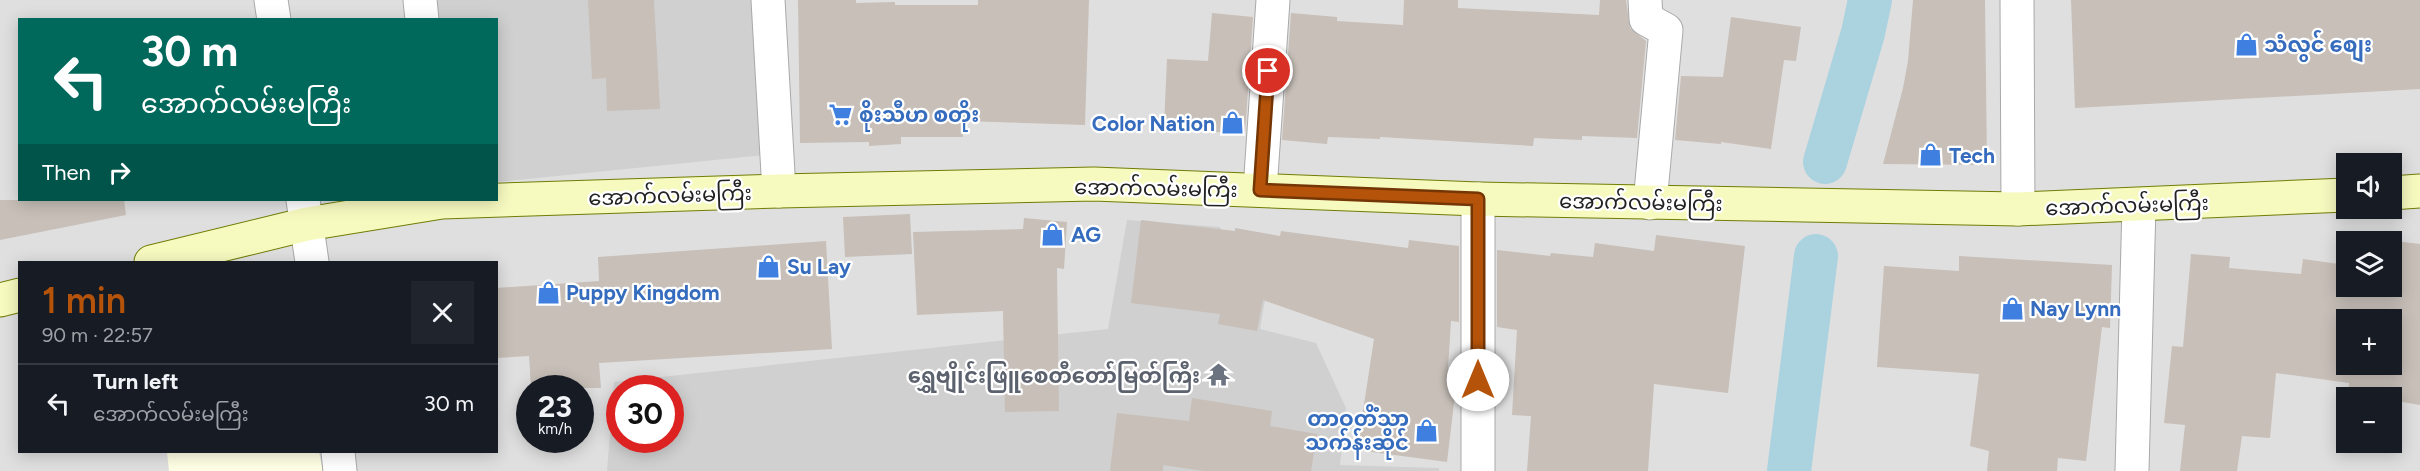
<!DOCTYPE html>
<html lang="en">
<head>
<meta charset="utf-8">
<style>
  body { margin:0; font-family:Figtree,"Noto Sans Myanmar",sans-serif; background:#20242c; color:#f1f3f6; height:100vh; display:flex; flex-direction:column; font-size:22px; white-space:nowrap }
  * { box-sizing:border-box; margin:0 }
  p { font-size:20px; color:#9ea1a6 }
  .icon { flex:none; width:33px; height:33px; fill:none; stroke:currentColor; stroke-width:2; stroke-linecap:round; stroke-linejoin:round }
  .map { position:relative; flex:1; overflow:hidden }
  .panel { position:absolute; left:18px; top:261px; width:480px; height:192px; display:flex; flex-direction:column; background:#171b24; border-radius:0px; box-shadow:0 3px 15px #0003 }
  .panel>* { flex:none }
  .guide { position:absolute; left:18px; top:18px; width:480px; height:183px; border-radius:0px; box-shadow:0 3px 15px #0003; background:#00695c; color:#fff; overflow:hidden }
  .tools { position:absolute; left:2336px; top:153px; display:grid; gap:12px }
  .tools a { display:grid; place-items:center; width:66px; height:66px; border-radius:0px; background:#171b24; box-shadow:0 3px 15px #0003; font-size:30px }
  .speed { position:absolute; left:516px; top:375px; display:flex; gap:12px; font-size:30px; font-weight:700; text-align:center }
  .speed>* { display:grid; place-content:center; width:78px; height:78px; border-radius:50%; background:#171b24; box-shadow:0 3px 15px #0003; line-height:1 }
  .speed small { font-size:15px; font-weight:400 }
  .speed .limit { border:9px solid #d22; background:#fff; color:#111 }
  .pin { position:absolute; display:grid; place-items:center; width:51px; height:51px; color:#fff; margin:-26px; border:3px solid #fff; border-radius:50%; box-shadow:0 2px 6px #0007 }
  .me { position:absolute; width:66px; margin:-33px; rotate:0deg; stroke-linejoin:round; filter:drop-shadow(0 0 4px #0008) }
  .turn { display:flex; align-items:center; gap:21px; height:126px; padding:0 24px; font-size:27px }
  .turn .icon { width:78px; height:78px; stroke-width:2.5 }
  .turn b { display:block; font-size:42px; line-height:51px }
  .then { display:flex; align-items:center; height:57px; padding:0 24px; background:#0003; gap:12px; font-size:22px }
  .round { display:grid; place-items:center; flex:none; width:63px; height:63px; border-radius:0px; background:#20242c }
  .summary { display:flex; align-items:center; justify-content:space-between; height:102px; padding:0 24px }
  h1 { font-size:36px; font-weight:600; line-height:45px; color:#b45309 }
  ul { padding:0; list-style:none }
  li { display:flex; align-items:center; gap:18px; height:78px; padding:0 24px; border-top:2px solid #363941 }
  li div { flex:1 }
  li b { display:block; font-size:22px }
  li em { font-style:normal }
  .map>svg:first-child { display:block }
  .residential { fill:#e0dfdf; fill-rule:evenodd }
  .education { fill:#ffffe5 }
  .religious { fill:#d0d0d0; fill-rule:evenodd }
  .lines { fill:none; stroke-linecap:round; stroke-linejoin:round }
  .canal { stroke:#aad3df; stroke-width:44 }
  .building { fill:#c7bfb8; fill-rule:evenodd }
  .minor-casing { stroke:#a9a9a9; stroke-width:35 }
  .secondary-casing { stroke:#707d05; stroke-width:35 }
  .minor { stroke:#fff; stroke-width:33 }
  .secondary { stroke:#f7fabf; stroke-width:33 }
  .route-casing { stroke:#753606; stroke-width:15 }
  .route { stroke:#b45309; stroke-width:10 }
  .labels { text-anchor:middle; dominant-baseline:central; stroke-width:4.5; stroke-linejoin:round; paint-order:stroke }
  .shop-label { font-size:21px; font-weight:bold; fill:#366cbe; stroke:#fff; text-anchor:start }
  .street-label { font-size:21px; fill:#222; stroke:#fff }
  .worship-label { font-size:21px; font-weight:bold; fill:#5b616d; stroke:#fff; text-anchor:end }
</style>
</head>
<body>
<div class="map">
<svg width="2420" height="471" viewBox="0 0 2420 471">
  <rect width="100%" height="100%" fill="#f2efe9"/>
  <path class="residential" d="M0,0H2420V471H0ZM20,20H496V200H20ZM2346,164H2391V208H2346ZM2346,242H2391V286H2346ZM20,262H496V452H20ZM2346,320H2391V364H2346ZM530,388H580V440H530ZM620,388H670V440H620ZM2346,398H2391V442H2346Z"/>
  <path class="education" d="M167,452H319L323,471H169Z"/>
  <path class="religious" d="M422,0H782L785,153L497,182L496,20L423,19Z
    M1127,220L1220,227L1229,251L1265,300L1260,329L1316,343L1346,408L1340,465L1439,468V471H607L614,382L1108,329ZM620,388H670V440H620Z"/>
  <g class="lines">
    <path class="canal" d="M1825,162L1863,33L1870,0
      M1789,471L1816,256"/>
  </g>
  <path class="building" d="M588,0H654L660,109L607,111L606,78L592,79Z
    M798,0H856V3L895,2V5H978V0H1089L1085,125L963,121V137H901V144L869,146V142L800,143Z
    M1404,0H1458V8L1599,15L1600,0H1626L1630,28L1646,41L1637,138L1582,136V140L1534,138L1533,146L1380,137V139L1328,137L1327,144L1282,140L1291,13L1337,17V21L1403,25Z
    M1913,0H1985L1987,165L1883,164L1903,88L1908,61Z
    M2071,0H2420V89L2075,108Z
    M1212,13L1253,17L1245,134L1202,131V127L1164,126L1167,59L1208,61Z
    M1731,17L1801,27L1796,61L1784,60L1771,149L1721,142V144L1675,140L1681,76L1723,77Z
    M0,200H124L126,215L0,240Z
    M910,214L912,254L845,257L843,217Z
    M1024,218L1067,222L1064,269L1057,268L1059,411L1005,412L1003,311L917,315L913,232L1023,229Z
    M1141,220L1235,231V228L1280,236L1281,231L1408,248L1409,240L1459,246V322L1451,321L1447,384L1456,386L1447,462L1357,450L1374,339L1263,300L1257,331L1218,324L1220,314L1131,303Z
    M1656,235L1745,246L1728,393L1654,384L1648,471H1527L1531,416L1512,415L1517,330L1497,327V250L1550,256L1551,253L1593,257L1595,243L1654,251Z
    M2387,240L2420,244V405L2391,400V398L2348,394L2349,383L2276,373L2270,438L2242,436L2237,471H2180L2185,425L2164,423L2172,346L2183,347L2191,254L2230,257L2229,268L2301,274L2303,259L2346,265V286H2391V242ZM2346,320H2391V364H2346Z
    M826,241L832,349L599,363L601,388H531L529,356L496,358V288L599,281L598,257Z
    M1959,256L2112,265L2110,328L2102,327L2086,461L2058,458L2057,471H1987L1989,451L1970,446L1979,374L1877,367L1884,266L1959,271Z
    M1192,398L1272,411L1270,426L1317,434L1311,471H1204L1163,465V471H1110L1117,413L1189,421Z"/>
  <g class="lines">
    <defs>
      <path id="minor" d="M271,0L274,20
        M420,0L422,20
        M768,0L779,191
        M1645,0L1646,19L1666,30L1650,203
        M2017,0L2018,209
        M1260,190L1273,0
        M1478,199V471
        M303,200L312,262
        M338,452L340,471
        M2132,471L2139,205"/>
      <path id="secondary" d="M2391,193L2420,191
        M151,262L307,224L442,202L779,191L1094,184L1478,199L2018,209L2346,195
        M0,300L20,295"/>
    </defs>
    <use href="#minor" class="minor-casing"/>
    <use href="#secondary" class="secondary-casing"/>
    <use href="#minor" class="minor"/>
    <use href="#secondary" class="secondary"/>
  </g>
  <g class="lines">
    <defs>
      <path id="route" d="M1268,71L1260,190L1478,199V380"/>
    </defs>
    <use href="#route" class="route-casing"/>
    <use href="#route" class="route"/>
  </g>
  <defs>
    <symbol id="shop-bare" viewBox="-9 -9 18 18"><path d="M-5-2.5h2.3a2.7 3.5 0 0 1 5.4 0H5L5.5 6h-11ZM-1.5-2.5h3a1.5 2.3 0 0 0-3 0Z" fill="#3f7fe0" stroke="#fff" stroke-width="2.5" paint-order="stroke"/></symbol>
    <symbol id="supermarket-bare" viewBox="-9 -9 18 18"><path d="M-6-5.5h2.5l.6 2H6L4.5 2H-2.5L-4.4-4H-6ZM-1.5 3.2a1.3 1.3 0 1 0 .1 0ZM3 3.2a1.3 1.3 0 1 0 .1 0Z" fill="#3f7fe0" stroke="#fff" stroke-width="2.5" paint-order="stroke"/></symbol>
    <symbol id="temple-bare" viewBox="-9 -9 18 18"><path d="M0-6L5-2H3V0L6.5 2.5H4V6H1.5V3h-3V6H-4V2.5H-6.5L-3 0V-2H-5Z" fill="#6b7280" stroke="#fff" stroke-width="2.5" paint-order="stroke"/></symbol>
  </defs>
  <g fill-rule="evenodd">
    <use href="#shop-bare" x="2230" y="28" width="33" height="33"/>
    <use href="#supermarket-bare" x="824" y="98" width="33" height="33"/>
    <use href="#shop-bare" x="1216" y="106" width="33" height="33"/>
    <use href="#shop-bare" x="1914" y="138" width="33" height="33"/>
    <use href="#shop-bare" x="1036" y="218" width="33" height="33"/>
    <use href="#shop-bare" x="752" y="250" width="33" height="33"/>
    <use href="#shop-bare" x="532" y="276" width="33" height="33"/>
    <use href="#shop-bare" x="1996" y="292" width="33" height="33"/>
    <use href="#temple-bare" x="1202" y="358" width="33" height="33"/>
    <use href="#shop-bare" x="1410" y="414" width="33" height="33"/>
  </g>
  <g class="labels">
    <g class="shop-label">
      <text x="2264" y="44">သံလွင် စျေး</text>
      <text x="859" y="114">စိုးသီဟ စတိုး</text>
      <text x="1215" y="123" text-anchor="end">Color Nation</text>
      <text x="1949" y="155">Tech</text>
      <text x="1071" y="234">AG</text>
      <text x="787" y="266">Su Lay</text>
      <text x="566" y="292">Puppy Kingdom</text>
      <text x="2030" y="308">Nay Lynn</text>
      <text x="1409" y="418" text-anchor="end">တာဝတိံသာ<tspan x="1409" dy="24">သက်န်းဆိုင်</tspan></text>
    </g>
    <g class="street-label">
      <text transform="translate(1156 188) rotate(1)">အောက်လမ်းမကြီး</text>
      <text transform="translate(670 195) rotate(-2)">အောက်လမ်းမကြီး</text>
      <text transform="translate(1641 202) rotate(1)">အောက်လမ်းမကြီး</text>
      <text transform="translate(2127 205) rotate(-2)">အောက်လမ်းမကြီး</text>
    </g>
    <g class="worship-label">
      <text x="1200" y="375">ရွှေဗျိုင်းဖြူစေတီတော်မြတ်ကြီး</text>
    </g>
  </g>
</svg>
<div class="tools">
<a><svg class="icon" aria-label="sound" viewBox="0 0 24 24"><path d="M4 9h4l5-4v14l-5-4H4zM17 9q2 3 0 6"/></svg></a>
<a><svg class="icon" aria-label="layers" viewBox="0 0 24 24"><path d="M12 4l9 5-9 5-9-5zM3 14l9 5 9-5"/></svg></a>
<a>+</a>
<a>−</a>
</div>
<div class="speed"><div>23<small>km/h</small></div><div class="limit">30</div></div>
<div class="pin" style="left:1268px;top:71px;background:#d93025"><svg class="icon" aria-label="arrive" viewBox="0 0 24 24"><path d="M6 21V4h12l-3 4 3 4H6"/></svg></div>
<svg class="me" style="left:1478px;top:380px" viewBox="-20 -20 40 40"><circle r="19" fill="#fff"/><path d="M0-13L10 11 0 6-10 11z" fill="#b45309"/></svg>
<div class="guide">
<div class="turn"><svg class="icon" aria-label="left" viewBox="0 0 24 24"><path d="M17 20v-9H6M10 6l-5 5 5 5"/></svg><div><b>30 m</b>အောက်လမ်းမကြီး</div></div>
<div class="then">Then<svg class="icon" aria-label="right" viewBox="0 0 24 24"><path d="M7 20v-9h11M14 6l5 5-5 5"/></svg></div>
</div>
<section class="panel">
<div class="summary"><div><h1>1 min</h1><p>90 m · 22:57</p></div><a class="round"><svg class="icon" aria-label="close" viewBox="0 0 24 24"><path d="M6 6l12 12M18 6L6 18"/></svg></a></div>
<ul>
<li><svg class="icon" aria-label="left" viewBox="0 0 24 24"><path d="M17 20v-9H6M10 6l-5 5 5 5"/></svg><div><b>Turn left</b><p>အောက်လမ်းမကြီး</p></div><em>30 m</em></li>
</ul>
</section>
</div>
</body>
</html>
